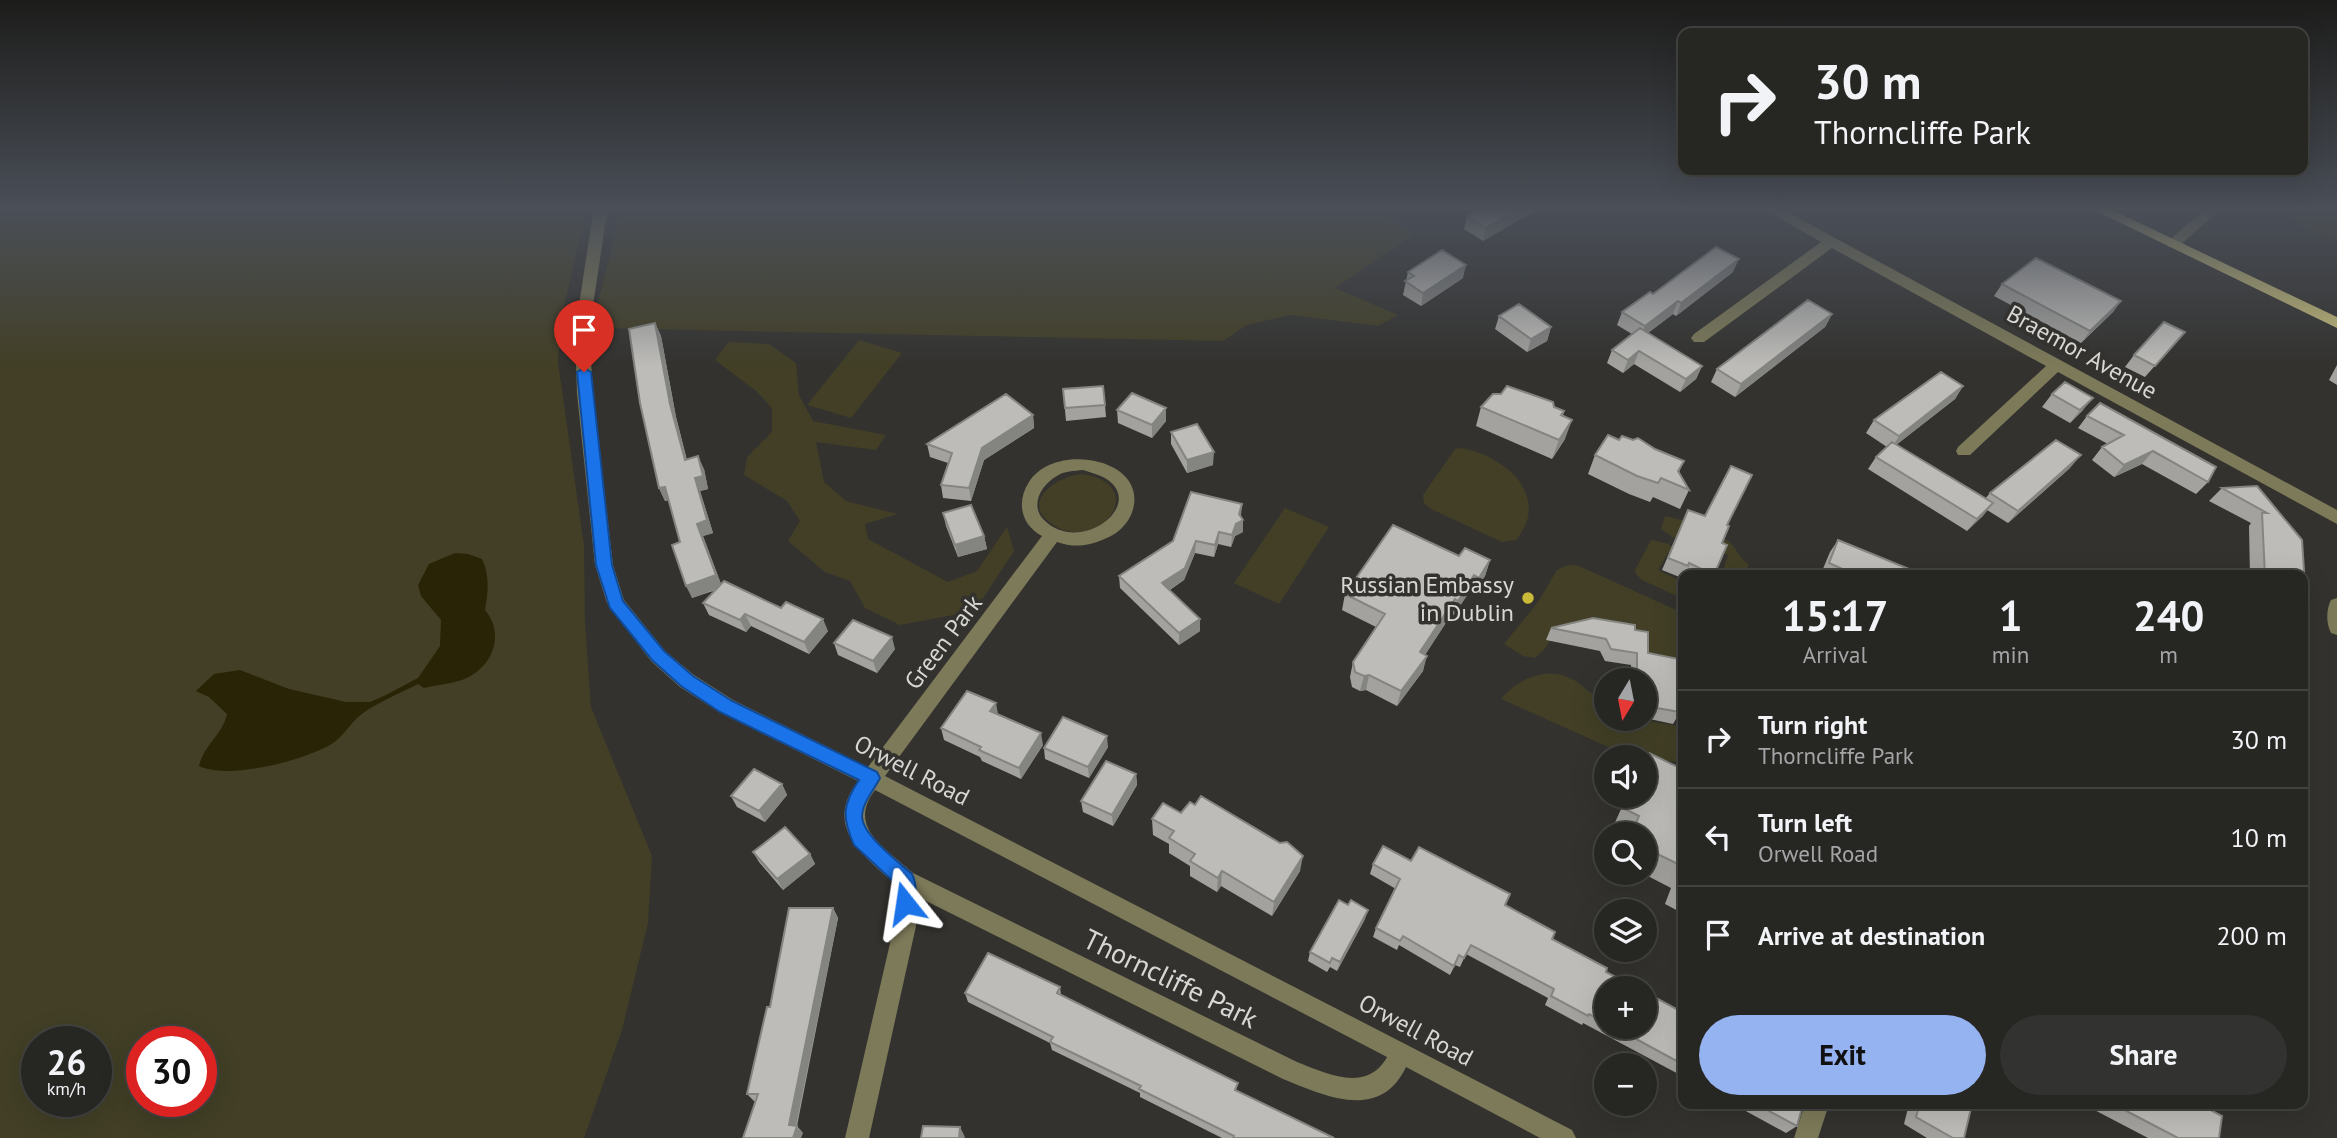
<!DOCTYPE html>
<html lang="en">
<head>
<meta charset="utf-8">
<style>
  body { margin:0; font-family:"PT Sans",sans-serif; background:#323230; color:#f1f3f6; height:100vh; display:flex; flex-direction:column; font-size:26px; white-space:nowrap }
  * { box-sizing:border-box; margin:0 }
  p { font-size:23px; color:#a4a5a6 }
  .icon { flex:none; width:38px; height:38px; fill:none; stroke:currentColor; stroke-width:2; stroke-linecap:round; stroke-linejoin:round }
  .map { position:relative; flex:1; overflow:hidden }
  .sheet { position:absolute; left:1678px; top:570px; width:630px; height:539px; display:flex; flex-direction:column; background:#262623; border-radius:14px; box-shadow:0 7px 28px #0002,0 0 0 2px #424341 }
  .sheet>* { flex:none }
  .top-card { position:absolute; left:1678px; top:28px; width:630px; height:147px; border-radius:14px; box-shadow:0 7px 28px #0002,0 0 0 2px #424341; background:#262623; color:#f1f3f6; overflow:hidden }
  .needle { width:46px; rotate:190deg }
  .tools { position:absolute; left:1594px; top:668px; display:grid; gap:14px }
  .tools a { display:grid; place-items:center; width:63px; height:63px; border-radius:50%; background:#262623; box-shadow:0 7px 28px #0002,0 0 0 2px #424341; font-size:35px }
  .speed { position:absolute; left:21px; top:1026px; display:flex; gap:14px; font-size:35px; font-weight:700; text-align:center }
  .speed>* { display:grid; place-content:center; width:91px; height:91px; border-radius:50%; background:#262623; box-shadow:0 7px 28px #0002,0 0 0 2px #424341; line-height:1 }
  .speed small { font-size:18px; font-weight:400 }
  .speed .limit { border:10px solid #d22; background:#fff; color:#111 }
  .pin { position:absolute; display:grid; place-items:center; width:60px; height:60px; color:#fff; margin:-72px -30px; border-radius:50% 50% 50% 0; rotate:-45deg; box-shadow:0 0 7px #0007 }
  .pin .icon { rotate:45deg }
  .me { position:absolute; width:77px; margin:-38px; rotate:345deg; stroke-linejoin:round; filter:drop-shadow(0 0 5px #0008) }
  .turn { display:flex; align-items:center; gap:24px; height:147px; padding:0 21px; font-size:32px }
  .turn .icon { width:91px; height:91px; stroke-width:2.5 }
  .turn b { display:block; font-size:49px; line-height:60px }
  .eta { display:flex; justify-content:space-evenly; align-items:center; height:119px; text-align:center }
  .eta b { font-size:42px; font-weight:600; line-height:49px }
  .cta { display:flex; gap:14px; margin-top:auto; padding:14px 21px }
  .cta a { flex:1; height:80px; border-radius:42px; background:#95b2f1; color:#111; font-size:28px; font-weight:600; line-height:80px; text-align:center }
  .cta a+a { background:#323230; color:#f1f3f6 }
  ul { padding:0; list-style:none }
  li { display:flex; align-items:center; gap:21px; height:98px; padding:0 21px; border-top:2px solid #424341 }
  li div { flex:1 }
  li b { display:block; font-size:26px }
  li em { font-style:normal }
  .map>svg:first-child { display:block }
  .green { fill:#423f26; fill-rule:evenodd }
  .water { fill:#282405 }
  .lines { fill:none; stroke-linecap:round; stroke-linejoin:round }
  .minor { fill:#7d7a59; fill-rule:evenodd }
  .major { fill:#c9c07b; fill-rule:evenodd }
  .wall { fill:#a3a29e }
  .shaded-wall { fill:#848481 }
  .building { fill:#bdbcb8; stroke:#848481; stroke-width:2 }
  .route { fill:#1a73e8; stroke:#114b97; stroke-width:2 }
  .poi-dot { fill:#caba3a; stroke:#33322f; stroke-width:2.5 }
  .labels { text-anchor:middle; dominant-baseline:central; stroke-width:7; stroke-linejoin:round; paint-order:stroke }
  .street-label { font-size:24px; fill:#d7d7d5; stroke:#33322f }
  .poi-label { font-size:24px; fill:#d7d7d5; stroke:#33322f; text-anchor:end }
  .near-street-label { font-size:28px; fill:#d7d7d5; stroke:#33322f }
</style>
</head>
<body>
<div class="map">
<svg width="2337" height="1138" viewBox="0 0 2337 1138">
  <rect width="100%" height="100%" fill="#33322f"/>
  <path class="green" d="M0,207H587L561,319L558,362L584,546L585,623L591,707L652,856L648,923L622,1030L584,1138H0ZM37,1041H96V1101H37ZM142,1041H201V1101H142Z
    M622,207H1375L1413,235L1335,288L1398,315L1378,326L1290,315L1247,325L1223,341L599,328L596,310Z
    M2281,207H2337V241L2308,229Z
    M859,340L902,353L851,418L807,405Z
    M728,342L769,344L796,363L799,395L813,421L886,435L876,450L816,442L824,482L846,501L898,514L865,524L868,539L948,582L977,571L1007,527L1014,551L984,597L964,613L900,625L865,608L850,581L825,572L788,541L800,521L787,501L744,475L747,457L772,432V408L756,391L715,360Z
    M1460,448C1503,454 1553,496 1516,540L1502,542L1431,509L1424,503L1423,495L1455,449Z
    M1082,474C1153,485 1098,556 1052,524C1019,502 1057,476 1082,474Z
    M1285,508L1329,527L1279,604L1234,583Z
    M1665,516L1686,521V542L1673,537L1669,545L1677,549L1668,553L1658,570L1683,582V599L1642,580L1636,574L1635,570L1651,540L1669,544L1672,537L1661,529Z
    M1724,539C1737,544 1737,558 1749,564L1743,576H1715L1717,570L1724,568L1728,555L1718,551Z
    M1568,565L1579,566L1683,613V762L1633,758L1501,699C1516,680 1546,666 1570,678C1583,684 1593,697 1606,703V719H1637L1678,726L1677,671L1557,629L1544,650L1535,658L1523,656L1504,644L1538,602L1557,570Z"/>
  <path class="water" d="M455,553L468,554L482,559C490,576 488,592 485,610C506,635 492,669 462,680C450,684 436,685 424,688L418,684C399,694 372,704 356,719C347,728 342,738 330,745C302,761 228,780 199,766C204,745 223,734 227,714L209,697L196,691L214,674L240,670L289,689L346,702H370L386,695L418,678L440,646L441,620L421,596L418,585L429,564Z"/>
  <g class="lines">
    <path class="minor" d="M594,207H608L589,331L593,393L613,565L624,600L665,651L694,675L733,700L868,767L1042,536C1021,525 1016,502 1029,482C1055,440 1154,459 1131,515C1127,524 1118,533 1109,537C1092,545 1076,549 1057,542L885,776L1572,1130L1576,1138H1540L1406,1067C1380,1122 1325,1096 1283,1079L916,896V926L869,1138H845L894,926L895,884C863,855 823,827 858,781L719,712L680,687L651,661L607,603L595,565L577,393L575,331ZM1083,470C1089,472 1097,474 1103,477C1150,502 1081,557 1044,520C1029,505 1042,484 1057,476C1064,471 1074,471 1083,470ZM875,790L1387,1057L1386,1059C1365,1093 1325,1073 1297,1062L913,873C887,849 846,828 875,790Z
      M1761,207H1778L2337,510V524L2058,372L1970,455H1958L1956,451L1958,447L2046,366L1832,248L1704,342H1694L1691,338L1694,334L1821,242Z
      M2208,207H2223L2178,247H2168V241Z
      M2337,598V635L2331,633C2326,624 2326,609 2331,600Z
      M1805,1104H1829L1818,1138H1794Z"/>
    <path class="major" d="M2088,207H2106L2337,317V328Z"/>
  </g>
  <path class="wall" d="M1541,207L1483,241L1464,229L1467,216Z
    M1408,272L1463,278L1421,306L1403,295Z
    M1733,272L1676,316L1673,314L1648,333L1702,366L1696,379L1680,392L1634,364L1623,373L1607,363L1612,350L1632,334L1617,325L1622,312L1653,294Z
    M2002,284L2121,301L2113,312L2081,343L1994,296Z
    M1832,314L1825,327L1735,397L1711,382L1717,369Z
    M1499,316L1551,327L1547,341L1527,352L1495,329Z
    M655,323L661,336L676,417L687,460L704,469L708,489L700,491L713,533L703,536L721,584L828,631L809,654L751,626L746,632L709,615L703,603L716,590L692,598L680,542L669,500L665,501L659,488Z
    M2175,343L2145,377L2125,367L2134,355Z
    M2337,365V385L2329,380Z
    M1963,386L1955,399L1896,445L1985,499L1990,493L2070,468L2008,523L1987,510L1967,531L1868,469L1876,457L1887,447L1866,433L1874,420Z
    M1063,389L1105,405L1106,417L1066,421Z
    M2052,394L2083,410L2070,423L2042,407Z
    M1481,407H1554L1564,411L1563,416L1565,439L1552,459L1476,426Z
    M1117,410L1166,421L1152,438L1118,423Z
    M1033,415L1034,428L984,460L971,501L943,498L941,485L948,463L930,457L927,444Z
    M2087,416L2208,482L2196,494L2142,464L2114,477L2092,460L2102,447L2108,444L2078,428Z
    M1171,432L1213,465L1187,473L1171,444Z
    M1619,440L1655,449L1684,461L1679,472L1689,490L1680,509L1653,497L1650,502L1629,494L1588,474L1595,455Z
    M2257,486L2302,540L2308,633L2303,637V576H2250L2249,526L2251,523L2209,501L2222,488Z
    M1688,510L1727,525L1722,543L1727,545L1714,576H1683L1682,578L1662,570Z
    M943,513L984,536L987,549L958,557L946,526Z
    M1243,520V532L1235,536L1231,547L1218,544L1214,557L1195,553L1184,580L1170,590L1200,631L1179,645L1120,588L1119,576Z
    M1838,540L1926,576H1820L1830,552Z
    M1459,556L1490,560L1485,576L1474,593L1470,591L1453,616L1451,615L1425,655L1423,671L1397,706L1366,690L1360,691L1352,687L1350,677L1353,662L1376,627L1342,610L1345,594Z
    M1551,628L1635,630L1680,712L1673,724L1645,718V681H1631V665L1605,661L1600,651L1546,640Z
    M834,643L895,649L877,673L838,655Z
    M998,714L1043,745L1021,779L982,761L980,757L944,740L941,728Z
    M1108,747L1089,778L1045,759L1044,748Z
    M1649,753L1684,770V914L1665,904L1671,888L1642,873H1645V835H1623L1612,829L1627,796H1645V761Z
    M1136,774L1137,785L1113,826L1083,812L1081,801Z
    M782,784L787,795L765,822L737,807L731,796Z
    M1181,813L1300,871L1272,916L1221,886L1217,892L1190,876V866L1169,853V844L1153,835L1152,819Z
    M753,852L810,854L815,864L783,890L759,862Z
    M1411,861L1505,905L1552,939L1606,972V1027H1645L1684,1013V1077L1583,1023L1582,1025L1545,1005L1548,998L1466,954L1460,967L1455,965L1450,975L1399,945L1397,950L1373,937L1376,928L1396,889L1370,874L1373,864Z
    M833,908L838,918L797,1126L803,1133L754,1101L747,1094L770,1007Z
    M1365,919L1337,971L1330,967L1327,972L1308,961L1310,952Z
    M1060,987L1061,995L1237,1091L1334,1138H1222L1140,1097V1093L1052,1050L1050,1043L968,1002L965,993Z
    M1733,1104H1803L1797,1126L1786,1133Z
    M1909,1104H1972L1964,1138H1927L1904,1124Z
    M2083,1104H2199L2219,1138H2148Z"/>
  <path class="shaded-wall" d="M1522,207H1541L1483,241L1486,228Z
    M1739,259L1733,272L1676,316L1681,303Z
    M1466,265L1463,278L1421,306L1423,293Z
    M1678,301L1673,314L1640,339L1645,326Z
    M2121,301L2113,312L2081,343L2090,331Z
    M1832,314L1825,327L1735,397L1741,384Z
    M655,323L661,336L676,417L690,473L685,460L670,404Z
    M1551,327L1547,341L1527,352L1531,339Z
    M1639,351L1634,364L1623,373L1628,360Z
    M1702,366L1696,379L1680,392L1686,379Z
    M1963,386L1955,399L1891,449L1899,436Z
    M2093,398L2083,410L2070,423L2080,410Z
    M1166,408V421L1152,438V425Z
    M1033,415L1034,428L984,460L971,501L969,488L982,448Z
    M1572,420L1565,439L1552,459L1559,440Z
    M2153,451L2142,464L2114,477L2124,465Z
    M1214,452L1213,465L1187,473V460Z
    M2081,455L2070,468L2008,523L2018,511Z
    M698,456L704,469L708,489L700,491L713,533L703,536L722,587L692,598L686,586L697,524L695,478Z
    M665,487L671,499L665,501L659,488Z
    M1993,503L1983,516L1967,531L1977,519Z
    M1242,504L1241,516L1243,520V532L1235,536L1231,547L1232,535Z
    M1219,532L1218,544L1214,557L1215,545Z
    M984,536L987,549L958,557L955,545Z
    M1196,541L1195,553L1184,580L1162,595V583Z
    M1490,560L1485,576L1474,593L1479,578Z
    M1474,575L1470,591L1453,616L1458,601Z
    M1455,599L1451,615L1416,668L1420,652Z
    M745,614L751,626L746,632L740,620Z
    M823,619L828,631L809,654L804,642Z
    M1200,619V631L1179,645V633Z
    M892,637L895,649L877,673L873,661Z
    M1427,656L1423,671L1397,706L1401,691Z
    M1369,675L1366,690L1360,691L1364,676Z
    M996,703L998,714L990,711Z
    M1041,733L1043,745L1021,779L1019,768Z
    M1107,736L1108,747L1089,778L1088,767Z
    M1136,774L1137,785L1113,826L1112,815Z
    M782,784L787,795L765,822L759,811Z
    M810,854L815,864L783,890L777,879Z
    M1303,856L1300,871L1272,916L1274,902Z
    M1222,871L1221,886L1217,892L1218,878Z
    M833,908L838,918L796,1126L803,1133L801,1138H793L789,1125Z
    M1368,910L1365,919L1337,971L1340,962Z
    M960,1127L965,1137L964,1138H959Z"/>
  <path class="building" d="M1482,207H1522L1486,228L1467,216Z
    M1716,247L1739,259L1681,303L1678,301L1645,326L1622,312L1650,292L1653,294Z
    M1442,250L1466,265L1423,293L1405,281L1414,276L1408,272Z
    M2036,258L2121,301L2090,331L2002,284Z
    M1808,300L1832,314L1741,384L1717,369Z
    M1519,304L1551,327L1531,339L1499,316Z
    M2164,322L2185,332L2155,366L2134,355Z
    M655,323L670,404L685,460L698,456L703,476L695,478L707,520L697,524L716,575L686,586L672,545L680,542L665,487L659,488L640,403L629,329Z
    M1640,328L1702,366L1686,379L1639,351L1628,360L1612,350Z
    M1941,372L1963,386L1899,436L1874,420Z
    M2065,382L2093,398L2080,410L2052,394Z
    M1103,386L1105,405L1065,408L1063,389Z
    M1507,386L1553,402L1554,407L1564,411L1561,415L1572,420L1559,440L1481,407L1493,394H1501Z
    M1132,393L1166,408L1152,425L1117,410Z
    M1006,394L1033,415L982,448L969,488L941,485L952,453L927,444Z
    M2100,403L2216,467L2208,482L2153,451L2124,465L2102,447L2124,435L2087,416Z
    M1197,424L1214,452L1187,460L1171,432Z
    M1608,435L1619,440L1622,436L1633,440L1638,438L1655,449L1684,461L1678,471L1689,490L1661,478L1658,483L1637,476L1595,455Z
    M2056,440L2081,455L2018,511L1990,493Z
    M1892,442L1993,503L1977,519L1876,457Z
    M1731,466L1752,475L1727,525L1729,526L1722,543L1727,545L1714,575L1689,563L1688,566L1668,558L1688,510L1705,516Z
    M2257,486L2302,540L2308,633L2303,631V576H2265L2262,513H2267L2222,488Z
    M1191,492L1242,504L1239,514L1243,520L1236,524L1232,535L1219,532L1215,545L1196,541L1185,568L1162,583L1200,619L1179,633L1119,576L1173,541Z
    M971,505L984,536L955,545L943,513Z
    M1393,525L1459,556L1465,548L1490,560L1479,578L1474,575L1458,601L1455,599L1420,652L1427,656L1401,691L1369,675L1364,676L1355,672L1353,662L1385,614L1345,594Z
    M1838,540L1926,576H1858L1829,563Z
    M2127,573L2137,576H2127Z
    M724,581L781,608L786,602L823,619L804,642L745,614L740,620L703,603Z
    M1593,618L1635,625V630L1648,632V653L1679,659L1680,712L1645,706V681H1637V653L1611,649L1606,639L1551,628Z
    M853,620L892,637L873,661L834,643Z
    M967,691L996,703L990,711L1041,733L1019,768L979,750L981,747L941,728Z
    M1063,717L1107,736L1088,767L1044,748Z
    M1649,753L1684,770V867L1645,848V835H1631L1639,816L1625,809L1630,796H1645V763Z
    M1106,761L1136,774L1112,815L1081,801Z
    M754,769L782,784L759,811L731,796Z
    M1201,796L1280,843L1287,842L1303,856L1274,902L1222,871L1218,878L1190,861L1195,854L1169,838L1174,831L1152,819L1163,803L1181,813L1190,802L1195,805Z
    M785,827L810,854L777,879L753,852Z
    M1383,846L1411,861L1419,847L1510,894L1505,905L1555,932L1552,939L1607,968L1606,972L1638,989H1606V1023L1589,1014L1588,1016L1551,996L1554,989L1471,945L1464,958L1459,955L1454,966L1403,936L1400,941L1376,928L1400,879L1373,864Z
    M1684,874V887L1679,885Z
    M1339,900L1348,905L1351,900L1368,910L1340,962L1332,958L1330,963L1310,952Z
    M789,908H833L789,1125L797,1126L793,1138H743L758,1094H747L767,1007H770Z
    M988,953L1060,987L1057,993L1238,1083L1235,1090L1334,1138H1233L1234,1136L1139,1089L1141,1086L1050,1042L1053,1037L965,993Z
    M1645,992L1684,1013V1065L1614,1027H1645Z
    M1756,1104H1803L1797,1126Z
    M1920,1104H1972L1964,1138H1953L1916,1117Z
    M2113,1104H2199L2222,1116L2219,1138H2178Z
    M923,1126L960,1127L959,1138H921Z"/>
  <linearGradient id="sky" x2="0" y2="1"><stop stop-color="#1c1c1a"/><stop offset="0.57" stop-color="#4a4f58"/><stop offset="1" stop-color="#4a4f58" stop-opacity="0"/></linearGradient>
  <rect width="2337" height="366" fill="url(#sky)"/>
  <path class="route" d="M584,368L591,372L612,565L623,601L664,651L693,676L732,701L877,772L880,778C874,790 862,803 862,817C863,836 899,862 912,874C917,884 917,899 912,910L905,912L898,910L896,903V884L854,845C842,818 842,805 859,780L720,712L681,686L652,660L610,608L596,565L577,372Z"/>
  <circle class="poi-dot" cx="1528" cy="598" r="7"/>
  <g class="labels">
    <g class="street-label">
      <text transform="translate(2082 352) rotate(29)">Braemor Avenue</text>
      <text transform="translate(943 642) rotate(-53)">Green Park</text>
      <text transform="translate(912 770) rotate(27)">Orwell Road</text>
      <text transform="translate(1416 1030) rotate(28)">Orwell Road</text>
    </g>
    <g class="poi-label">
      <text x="1514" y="584">Russian Embassy<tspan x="1514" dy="28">in Dublin</tspan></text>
    </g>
    <g class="near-street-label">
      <text transform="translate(1171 978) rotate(26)">Thorncliffe Park</text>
    </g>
  </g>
</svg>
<div class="tools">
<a><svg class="needle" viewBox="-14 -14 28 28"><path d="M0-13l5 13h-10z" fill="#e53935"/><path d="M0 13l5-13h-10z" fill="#a4a5a6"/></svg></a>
<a><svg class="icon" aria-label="sound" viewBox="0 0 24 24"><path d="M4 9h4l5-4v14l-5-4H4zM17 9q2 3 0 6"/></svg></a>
<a><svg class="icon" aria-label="search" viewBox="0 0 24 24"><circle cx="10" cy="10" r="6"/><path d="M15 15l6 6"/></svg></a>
<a><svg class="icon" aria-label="layers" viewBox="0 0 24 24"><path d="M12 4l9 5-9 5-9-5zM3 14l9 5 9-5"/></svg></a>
<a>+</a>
<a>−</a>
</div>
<div class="speed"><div>26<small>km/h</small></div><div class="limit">30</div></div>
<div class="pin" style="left:584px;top:372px;background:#d93025"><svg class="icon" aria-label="arrive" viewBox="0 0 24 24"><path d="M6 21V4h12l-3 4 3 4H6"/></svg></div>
<svg class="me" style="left:905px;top:903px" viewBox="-20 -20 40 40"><path d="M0-17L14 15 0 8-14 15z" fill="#1a73e8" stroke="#fff" stroke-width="4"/></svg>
<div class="top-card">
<div class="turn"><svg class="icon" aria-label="right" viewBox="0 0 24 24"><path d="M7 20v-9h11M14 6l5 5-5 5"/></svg><div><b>30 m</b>Thorncliffe Park</div></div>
</div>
<section class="sheet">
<div class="eta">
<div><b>15:17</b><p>Arrival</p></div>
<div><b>1</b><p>min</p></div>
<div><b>240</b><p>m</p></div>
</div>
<ul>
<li><svg class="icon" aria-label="right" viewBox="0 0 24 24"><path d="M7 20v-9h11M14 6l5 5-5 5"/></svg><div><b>Turn right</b><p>Thorncliffe Park</p></div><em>30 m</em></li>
<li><svg class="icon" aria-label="left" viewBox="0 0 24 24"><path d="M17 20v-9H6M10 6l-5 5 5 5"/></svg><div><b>Turn left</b><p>Orwell Road</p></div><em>10 m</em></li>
<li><svg class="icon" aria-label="arrive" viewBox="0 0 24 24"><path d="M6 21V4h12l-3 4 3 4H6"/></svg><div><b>Arrive at destination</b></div><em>200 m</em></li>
</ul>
<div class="cta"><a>Exit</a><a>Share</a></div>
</section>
</div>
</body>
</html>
